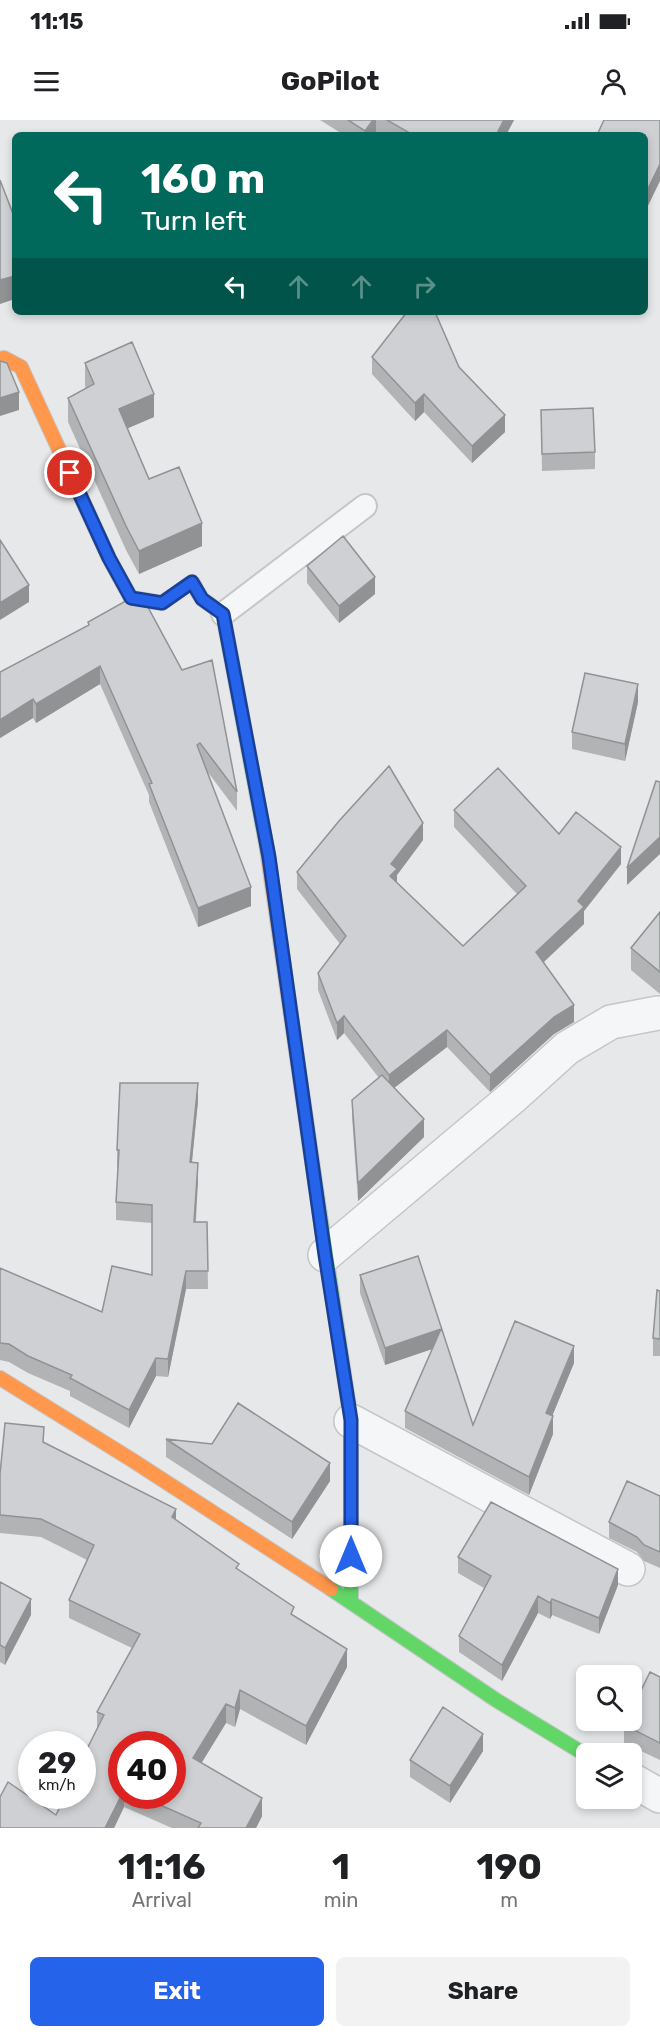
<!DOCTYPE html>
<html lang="en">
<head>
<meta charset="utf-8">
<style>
  body { margin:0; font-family:Rubik,sans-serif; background:#f2f2f2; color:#202124; height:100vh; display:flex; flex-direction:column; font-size:22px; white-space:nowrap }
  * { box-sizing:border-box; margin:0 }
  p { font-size:20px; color:#757577 }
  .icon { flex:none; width:33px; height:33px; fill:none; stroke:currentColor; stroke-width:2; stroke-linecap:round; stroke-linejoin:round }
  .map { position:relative; height:1708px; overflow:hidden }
  .details { display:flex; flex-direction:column; background:#fff; flex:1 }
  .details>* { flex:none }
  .banner { position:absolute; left:12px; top:12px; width:636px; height:183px; border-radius:9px; box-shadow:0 3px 9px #0003; background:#00695c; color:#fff; overflow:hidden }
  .tools { position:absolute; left:576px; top:1545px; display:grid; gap:12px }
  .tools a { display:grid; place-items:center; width:66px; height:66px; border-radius:9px; background:#fff; box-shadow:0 3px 9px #0003; font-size:30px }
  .speed { position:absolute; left:18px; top:1611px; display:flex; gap:12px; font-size:30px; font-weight:700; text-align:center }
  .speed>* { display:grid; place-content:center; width:78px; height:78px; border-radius:50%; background:#fff; box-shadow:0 3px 9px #0003; line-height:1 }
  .speed small { font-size:15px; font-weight:400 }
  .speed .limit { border:9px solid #d22; background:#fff; color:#111 }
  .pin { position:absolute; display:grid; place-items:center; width:51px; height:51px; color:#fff; margin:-26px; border:3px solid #fff; border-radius:50%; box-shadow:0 2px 6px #0007 }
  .me { position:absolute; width:66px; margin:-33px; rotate:0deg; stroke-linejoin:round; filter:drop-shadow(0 0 4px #0008) }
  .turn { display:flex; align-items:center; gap:21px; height:126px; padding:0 30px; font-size:27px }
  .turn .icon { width:78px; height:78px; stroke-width:2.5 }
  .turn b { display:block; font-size:42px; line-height:51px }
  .lanes { display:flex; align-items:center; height:57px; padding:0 30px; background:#0003; justify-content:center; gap:30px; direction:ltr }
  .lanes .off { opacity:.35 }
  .eta { display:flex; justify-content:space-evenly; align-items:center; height:102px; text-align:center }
  .eta b { font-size:36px; font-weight:700; line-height:42px }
  .cta { display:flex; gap:12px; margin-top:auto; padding:12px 30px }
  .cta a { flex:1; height:69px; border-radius:9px; background:#2563eb; color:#fff; font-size:24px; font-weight:700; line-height:69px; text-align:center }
  .cta a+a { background:#f2f2f2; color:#202124 }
  .status { display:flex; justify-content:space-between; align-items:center; height:42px; padding:0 30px; background:#fff; direction:ltr }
  .status svg { height:16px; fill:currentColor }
  header { display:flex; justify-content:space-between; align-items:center; height:78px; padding:0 30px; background:#fff; font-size:27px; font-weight:700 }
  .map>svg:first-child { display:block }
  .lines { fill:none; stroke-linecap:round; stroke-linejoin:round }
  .lane-casing { stroke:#c4c6c8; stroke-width:26 }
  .street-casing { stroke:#c4c6c8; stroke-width:36 }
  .fast-casing { stroke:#c4c6c8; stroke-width:16 }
  .slow-casing { stroke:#c4c6c8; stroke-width:16 }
  .lane { stroke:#f5f6f7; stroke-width:22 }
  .street { stroke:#f5f6f7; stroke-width:33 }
  .fast { stroke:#63d668; stroke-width:14 }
  .slow { stroke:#ff974d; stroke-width:14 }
  .wall { fill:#b1b3b5; fill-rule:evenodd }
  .shaded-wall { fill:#909294 }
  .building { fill:#ced0d3; stroke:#909294; stroke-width:1.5 }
  .route-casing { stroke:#184099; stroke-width:15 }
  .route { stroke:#2563eb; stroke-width:10 }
</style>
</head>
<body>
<div class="status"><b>11:15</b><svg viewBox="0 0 49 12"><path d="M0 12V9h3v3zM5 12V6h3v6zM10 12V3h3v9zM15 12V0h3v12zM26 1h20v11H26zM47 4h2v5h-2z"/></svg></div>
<header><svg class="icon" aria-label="menu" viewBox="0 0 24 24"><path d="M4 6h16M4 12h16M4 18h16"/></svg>GoPilot<svg class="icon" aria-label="person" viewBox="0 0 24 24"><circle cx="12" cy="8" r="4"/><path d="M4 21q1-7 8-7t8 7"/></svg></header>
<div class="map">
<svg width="660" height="1708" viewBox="0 0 660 1708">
  <rect width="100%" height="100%" fill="#e6e8ea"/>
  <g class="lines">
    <defs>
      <path id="lane" d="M223,494L365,386"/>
      <path id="street" d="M325,1135L514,976L567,928L611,902L658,893
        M351,1301L628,1449
        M632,1660L660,1676"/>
      <path id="fast" d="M194,465L202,479L223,494L267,729
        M314,1055L351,1301V1481
        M331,1469L496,1580L586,1635"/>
      <path id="slow" d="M0,239L4,238L21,247L109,438L131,478L162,483L192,462L194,465
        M267,729L314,1055
        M0,1258L132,1340L331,1469"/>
    </defs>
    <use href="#lane" class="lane-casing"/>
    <use href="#street" class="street-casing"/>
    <use href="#fast" class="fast-casing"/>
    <use href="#slow" class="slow-casing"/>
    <use href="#lane" class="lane"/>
    <use href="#street" class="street"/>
    <use href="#fast" class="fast"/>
    <use href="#slow" class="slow"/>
  </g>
  <path class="wall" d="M320,0H514L506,15H382L376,12L374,15H344Z
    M372,237L459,247L505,312L472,343L424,292L415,301L372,254Z
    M85,243L154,297L128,308L149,359L202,426L139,454L126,430L68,302V278L86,269L85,266Z
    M541,290L595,332V349L542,351Z
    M307,446L375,474L339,503L307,463Z
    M131,478L237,672V691L207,651L251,786L198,807L149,682V675L100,564L36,603L33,598L0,618V552L88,506V502Z
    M638,582L625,641L572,629V612Z
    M454,690L559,714L621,744L584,791V804L544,842L574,902L554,914L490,972L447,927L394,968L424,1017L358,1081L352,997V980L379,958L344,913L337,920L318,870V853L340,824L297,769V752L423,720L397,755V763L463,826L517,774L454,707Z
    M660,792V874L631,850V828Z
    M198,981L192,1042L198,1060L196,1102H207L208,1169H186L168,1257L156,1256L129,1308L70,1276V1271L28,1253L9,1242L0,1240V1148L102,1192L152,1155V1103L116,1100V1082L118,1048H117V1030Z
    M418,1136L473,1305L574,1243L552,1296L553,1314L529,1375L405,1308V1291L432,1229L385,1245L360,1173V1155Z
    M660,1171V1236H653V1218Z
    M166,1319L330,1361L292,1419L166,1337Z
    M44,1323L176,1400L239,1450L294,1496L347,1547L306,1625L240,1589L235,1607L226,1603L201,1643L262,1696L256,1708H172L124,1687L114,1708H0L56,1695L97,1609V1592L132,1528L69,1498V1480L87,1440L41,1417L0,1413V1354ZM122,1624L172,1676H122Z
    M660,1376V1448L644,1441L637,1432L609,1418V1402Z
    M458,1437L618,1465L599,1514L552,1495L550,1499L538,1493L502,1561L459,1532V1516L484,1468L458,1453Z
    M0,1462L31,1495L5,1545L0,1542Z
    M660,1557V1640L624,1623V1605Z
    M483,1631L450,1683L410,1657V1640Z"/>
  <path class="shaded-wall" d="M373,0H376V12L374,15H365V11Z
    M504,0H514L506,15H496Z
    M660,44V61L645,92V75Z
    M15,156V179L0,184V160Z
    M19,272V290L0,296V278Z
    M154,274V297L119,312V289Z
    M424,274V292L415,301V283Z
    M505,295V312L472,343V326Z
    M202,403V426L139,454V431Z
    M375,457V474L339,503V486Z
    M29,465V482L0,500V483Z
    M100,546V564L36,603V584Z
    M638,564V582L625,641V624Z
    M33,579V598L0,618V600Z
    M423,703V720L397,755V766L390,756L391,744Z
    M660,717V734L627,765V748Z
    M621,727V744L584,791V804L536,849V832Z
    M251,767V786L198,807V788Z
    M574,885V902L554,914L490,972V955L554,897Z
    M344,896V913L337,920V903Z
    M447,910V927L389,972V955Z
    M198,963V981L190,1060V1042Z
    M424,999V1017L358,1081V1063Z
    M198,1043V1060L194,1120V1102Z
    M186,1151V1169L168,1257V1239Z
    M441,1209V1226L385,1245V1228Z
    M574,1226V1243L546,1311V1293Z
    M156,1238V1256L129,1308V1290Z
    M553,1296V1314L529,1375V1357Z
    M330,1343V1361L292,1419V1402Z
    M176,1389V1408L172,1397Z
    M618,1449V1465L599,1514V1498Z
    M538,1476V1493L502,1561V1545Z
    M31,1479V1495L5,1545V1528Z
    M552,1479V1495L550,1499V1483Z
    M347,1529V1547L306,1625V1606Z
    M240,1570V1589L235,1607V1588Z
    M226,1584V1603L193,1657V1638Z
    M483,1614V1631L450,1683V1666Z
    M122,1674V1676H124V1687L114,1708H105Z
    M262,1678V1696L256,1708H246Z"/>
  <path class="building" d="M348,0H373L365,11Z
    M387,0H504L496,15H413Z
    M604,0H660V44L645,75V15H597Z
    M0,60L15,99V156L0,160Z
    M407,192H435L459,247L505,295L472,326L424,274L415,283L372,237Z
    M132,222L154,274L119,289L149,359L179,347L202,403L139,431L126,406L68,278L94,264L85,243Z
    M0,241L7,243L19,272L0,278Z
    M593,288L595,332L542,334L541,290Z
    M343,416L375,457L339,486L307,446Z
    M0,420L29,465L0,483Z
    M131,478L144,480L182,550L212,540L237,672L200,623L197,625L251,767L198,788L149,664L152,663L100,546L36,584L33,579L0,600V552L89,505L88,502Z
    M585,553L638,564L625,624L572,612Z
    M389,646L423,703L391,744L397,749L390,756L463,826L526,766L454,690L498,648L559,714L576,692L621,727L578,781L584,787L536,832L574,885L554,897L490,955L447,910L389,955L344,896L337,903L318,853L346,816L297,752L339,701Z
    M656,661L660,662V717L627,748Z
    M660,792V852L631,828Z
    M382,955L424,999L358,1063L352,980Z
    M120,963H198L190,1042L198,1043L194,1102H207L208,1151H186L168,1239L156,1238L129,1290L70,1258L72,1255L28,1236L9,1224L0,1223V1148L102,1192L112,1146L152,1155V1085L116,1082L119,1030H117Z
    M418,1136L473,1305L515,1201L574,1226L546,1293L553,1296L529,1357L405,1291L441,1209L385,1228L360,1155Z
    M657,1170L660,1171V1219L653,1218Z
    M238,1283L330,1343L292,1402L166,1319L212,1324Z
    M5,1303L44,1307L43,1322L176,1389L172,1397L239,1444L236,1448L294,1487L291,1494L347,1529L306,1606L240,1570L235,1588L226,1584L193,1638L262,1678L246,1708H198L201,1703L140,1676H172V1624H122V1674L105,1708H0V1677L8,1662L56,1695L65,1676H82V1639L104,1595L97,1592L140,1514L69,1480L94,1425L41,1399L0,1395V1354Z
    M627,1361L660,1376V1432L644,1425L637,1417L609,1402Z
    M491,1382L618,1449L599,1498L552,1479L550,1483L538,1476L502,1545L459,1516L491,1456L458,1437Z
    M0,1462L31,1479L5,1528L0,1525Z
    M650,1552L660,1557V1623L624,1605L626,1600H632V1589Z
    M443,1587L483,1614L450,1666L410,1640Z"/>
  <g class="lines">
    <defs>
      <path id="route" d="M70,353L109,438L131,478L162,483L192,462L202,479L223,494L269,737L325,1135L351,1300V1436"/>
    </defs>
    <use href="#route" class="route-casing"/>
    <use href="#route" class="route"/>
  </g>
</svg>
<div class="tools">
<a><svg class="icon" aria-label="search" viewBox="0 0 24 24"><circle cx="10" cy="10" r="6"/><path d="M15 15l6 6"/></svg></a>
<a><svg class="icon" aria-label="layers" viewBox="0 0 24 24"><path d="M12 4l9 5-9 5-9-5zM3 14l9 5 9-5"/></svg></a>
</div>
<div class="speed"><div>29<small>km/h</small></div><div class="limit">40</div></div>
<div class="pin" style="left:70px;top:353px;background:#d93025"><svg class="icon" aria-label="arrive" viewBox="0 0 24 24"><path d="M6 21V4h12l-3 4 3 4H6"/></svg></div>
<svg class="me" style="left:351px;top:1436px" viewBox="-20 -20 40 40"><circle r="19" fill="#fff"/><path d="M0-13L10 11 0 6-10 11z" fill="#2563eb"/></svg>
<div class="banner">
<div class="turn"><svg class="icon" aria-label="left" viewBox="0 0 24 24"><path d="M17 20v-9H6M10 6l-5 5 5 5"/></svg><div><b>160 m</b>Turn left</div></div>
<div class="lanes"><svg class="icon" aria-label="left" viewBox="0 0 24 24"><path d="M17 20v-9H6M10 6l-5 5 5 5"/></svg><svg class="icon off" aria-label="ahead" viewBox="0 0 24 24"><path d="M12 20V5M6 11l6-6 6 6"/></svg><svg class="icon off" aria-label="ahead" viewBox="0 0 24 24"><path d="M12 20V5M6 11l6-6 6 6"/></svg><svg class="icon off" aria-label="right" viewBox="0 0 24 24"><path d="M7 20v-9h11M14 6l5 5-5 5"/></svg></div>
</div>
</div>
<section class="details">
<div class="eta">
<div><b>11:16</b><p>Arrival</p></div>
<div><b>1</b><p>min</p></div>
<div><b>190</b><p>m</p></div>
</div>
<div class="cta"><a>Exit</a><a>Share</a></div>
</section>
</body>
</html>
